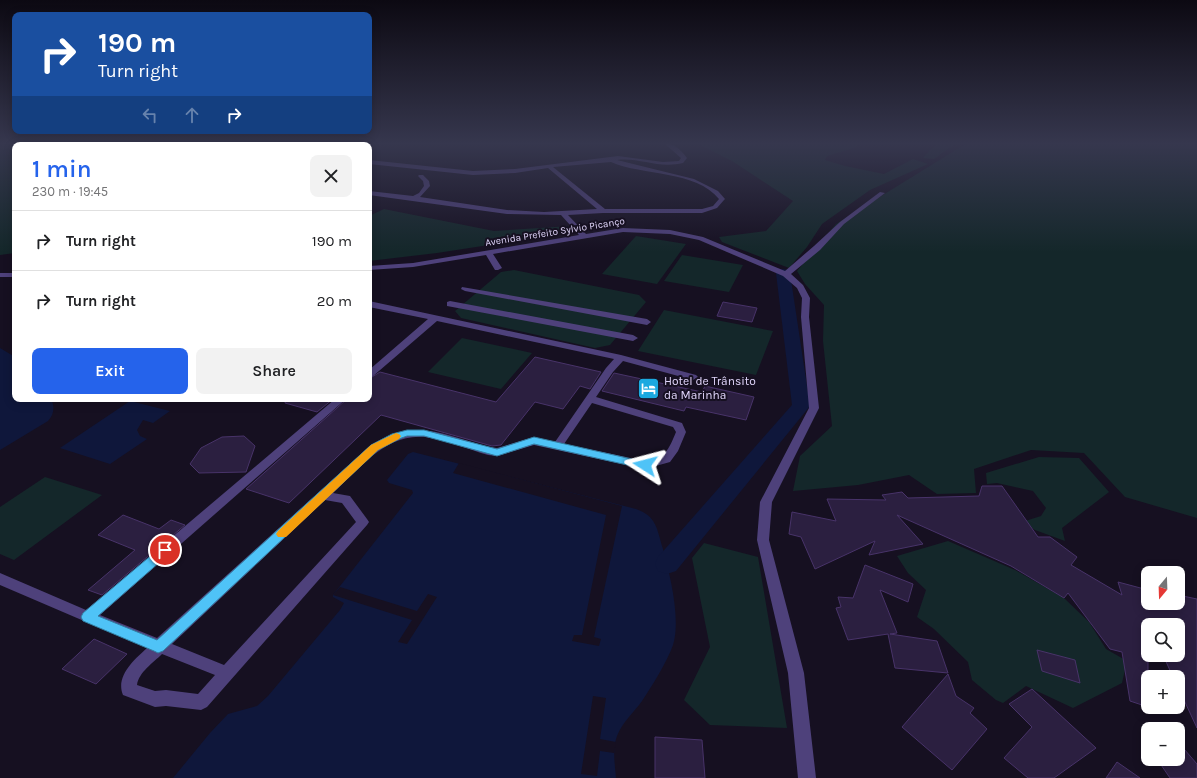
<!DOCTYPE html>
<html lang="en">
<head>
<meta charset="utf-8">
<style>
  body { margin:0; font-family:Karla,sans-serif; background:#f2f2f2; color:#202124; height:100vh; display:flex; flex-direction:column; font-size:15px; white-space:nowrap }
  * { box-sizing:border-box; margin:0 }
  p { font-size:13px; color:#757577 }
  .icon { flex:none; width:22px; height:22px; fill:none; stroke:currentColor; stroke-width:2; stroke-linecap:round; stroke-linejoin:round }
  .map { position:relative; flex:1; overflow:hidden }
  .drawer { position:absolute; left:12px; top:142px; width:360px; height:260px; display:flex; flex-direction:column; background:#fff; border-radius:8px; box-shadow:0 2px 10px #0003 }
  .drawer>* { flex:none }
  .top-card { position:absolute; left:12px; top:12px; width:360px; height:122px; border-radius:8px; box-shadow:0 2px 10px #0003; background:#1a4fa0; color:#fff; overflow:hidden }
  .needle { width:26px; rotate:199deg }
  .controls { position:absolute; left:1141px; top:566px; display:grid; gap:8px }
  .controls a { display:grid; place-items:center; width:44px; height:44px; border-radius:8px; background:#fff; box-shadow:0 2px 10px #0003; font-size:20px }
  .pin { position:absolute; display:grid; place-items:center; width:34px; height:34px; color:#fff; margin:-17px; border:2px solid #fff; border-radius:50%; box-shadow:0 1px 4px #0007 }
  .me { position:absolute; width:44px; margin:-22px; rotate:279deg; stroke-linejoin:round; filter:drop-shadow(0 0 3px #0008) }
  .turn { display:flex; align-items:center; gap:14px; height:84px; padding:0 20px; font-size:18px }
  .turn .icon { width:52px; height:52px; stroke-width:2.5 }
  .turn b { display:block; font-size:28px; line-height:34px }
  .lanes { display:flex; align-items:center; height:38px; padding:0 20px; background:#0003; justify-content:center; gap:20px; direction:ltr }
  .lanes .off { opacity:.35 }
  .round { display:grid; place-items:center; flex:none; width:42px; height:42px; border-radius:8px; background:#f2f2f2 }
  .headline { display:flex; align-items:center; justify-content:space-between; height:68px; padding:0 20px }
  h1 { font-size:24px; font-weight:600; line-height:30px; color:#2563eb }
  .primary-button { display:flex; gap:8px; margin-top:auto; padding:8px 20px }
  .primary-button a { flex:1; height:46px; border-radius:8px; background:#2563eb; color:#fff; font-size:16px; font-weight:600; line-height:46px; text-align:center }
  .primary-button a+a { background:#f2f2f2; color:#202124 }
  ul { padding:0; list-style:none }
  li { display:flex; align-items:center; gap:12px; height:60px; padding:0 20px; border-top:1px solid #e0e0e0 }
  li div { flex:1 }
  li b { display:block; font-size:15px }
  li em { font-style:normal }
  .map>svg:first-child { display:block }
  .green { fill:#14272a }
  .water { fill:#0f173b }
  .pier { fill:#161021 }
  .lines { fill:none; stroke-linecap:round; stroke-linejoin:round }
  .canal { fill:#0f173b; fill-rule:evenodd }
  .building { fill:#2b1f40; stroke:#483369 }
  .minor { fill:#4e417b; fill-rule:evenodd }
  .route { fill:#4fc3f7; stroke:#337fa1 }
  .slow { fill:#f59e0b }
  .labels { text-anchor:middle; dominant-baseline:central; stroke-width:4; stroke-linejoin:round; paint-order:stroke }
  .far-street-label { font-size:10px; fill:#e0d5fa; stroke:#161021 }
  .poi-label { font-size:12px; fill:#e0d5fa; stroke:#161021; text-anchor:start }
</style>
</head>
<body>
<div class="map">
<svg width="1197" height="778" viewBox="0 0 1197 778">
  <rect width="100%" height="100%" fill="#161021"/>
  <path class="green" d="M0,143H56L53,145H15V253L0,255Z
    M696,143H859L854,148L827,156L825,160L845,166L884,174L913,159L928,164L870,190L822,224L807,247L789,268L722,242L719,237L766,231L793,201L732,161Z
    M931,143H956L934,159L923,158L930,150L937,145Z
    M967,143H1197V518L1125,497L1084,453L1031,450L974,469L976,493L937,494L909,475L858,485L793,491L800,456L832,426L823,341L824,305L805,284L797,271L836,224Z
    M384,209L494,231L570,226L572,229L560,234L437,253L369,261V216Z
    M636,236L686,244L657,284L602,274Z
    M682,255L743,265L729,292L664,281Z
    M514,270L639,295L646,302L610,345L595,348L461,318L455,311L501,272Z
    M664,310L773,331L756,375L638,351Z
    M462,338L532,353L501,389L428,372Z
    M1039,457L1079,458L1109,492L1062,528L1065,541L1035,530L1022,522L1041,516L1046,508L1033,491L997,483L987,484L986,473Z
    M45,477L102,495L14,560L0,554V507Z
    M948,541L1015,570L1064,598L1089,622L1106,649L1127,661L1122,683L1073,708L1026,686L1003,703L996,700L972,680L968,662L934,629L917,617L926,590L908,573L897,556Z
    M704,543L758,557L787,728L710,725L684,700L710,647L692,558Z"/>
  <path class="water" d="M0,348L15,357V399H51C55,406 54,415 48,421L0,450Z
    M130,401L170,411L153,423L143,420L137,430L140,436L147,439L110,464L60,448Z
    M413,452L636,509C657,516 657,530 663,549C670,575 681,619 673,645C667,662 652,686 642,701C634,712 622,723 617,736C612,749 615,765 616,778H173L210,733L228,714L257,706L268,696L340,610L344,603L333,597V595L413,493L412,490L389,483L387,480L408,454Z"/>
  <path class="pier" d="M459,463L622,506L594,637L601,639L599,646L572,641L574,635H582L606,515L453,473Z
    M340,587L417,611L428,594L437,597L407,644L398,642L412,620L333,595Z
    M593,696L606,698L600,739L616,742L614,753L600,751L597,776L581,774Z"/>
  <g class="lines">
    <path class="canal" d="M783,269L788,270L790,273L810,406L676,571L667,574L658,571L655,564L658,557L792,405L776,273L778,270Z"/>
  </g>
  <path class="building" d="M723,302L757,308L752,322L717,316Z
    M535,357L601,372L590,389L580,386L563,409L535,402L501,445L492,446L381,415L289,503L246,489L347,399H369V379L380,372L496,402Z
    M614,373L702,392L705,386L754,397L746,420L686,407L684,411L602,391Z
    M286,399H333L317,412L285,403Z
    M244,436L255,446L246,472L199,473L190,464L201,448L222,437Z
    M982,486H1002L1038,537H1050L1077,557L1071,565L1122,595L1118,582L1148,590V603H1178V595L1197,599V728L1178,687V677H1173L1163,655H1178V625H1148V628L1145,629L1148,644V707L1130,701L1122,652L1110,649L1068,593L1064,598L1011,566L897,515L923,544L869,555L875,541L815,569L801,537L789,534L792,512L836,521L827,499L886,500L882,495L902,492L908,498L979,496Z
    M123,515L159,529L171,520L185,525L102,595L88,590L135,550L98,535Z
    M865,565L913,584L908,602L880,590L897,633L890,634L937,641L948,673L895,668L888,634L848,640L836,608L841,607L838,597L853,598Z
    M94,639L127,654L96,684L62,669Z
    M1037,650L1075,660L1080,683L1042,671Z
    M948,674L956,696L974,708L970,713L987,729L952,770L902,727Z
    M1032,689L1096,748L1054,778H1028L1004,758L1032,727L1009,704Z
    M655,737L702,740L705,778H655Z
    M1178,742L1197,764V778H1170L1157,759H1178Z
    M1117,762L1140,778H1106Z"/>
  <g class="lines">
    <path class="minor" d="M212,143H274L277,145H212Z
      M664,143C674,143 681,150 687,158L683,163C658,169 639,157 617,160L694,179L718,191L725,199L724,200L717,208L702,213H603L568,215L586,234L623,228L670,230L703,237L785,271L814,246L840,222L880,192L885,193L844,224L820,250L791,274L803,285L810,298L809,317L819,408L772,502L769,540L804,673L816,778H798L788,673L757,540L760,502L809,408L801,317L802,298L797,288L783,276L699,240L670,234L623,232L493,254L502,268L498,270H495L486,255L413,267L369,270V266L413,263L579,235L561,215L507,214L369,195V191L413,196L419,193L424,186L423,181L418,176L419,175H423L429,181L430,186L420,197L507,210L544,212L597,209L548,168L515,173L473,175L369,164V160L473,171L515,169L618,156L663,162L679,161L681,158ZM611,162C643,176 696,170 719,199L713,206L702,209H605L553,167Z
      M0,273H15V277H0Z
      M462,287L647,319L651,322L647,325L465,291L461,289Z
      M369,301L621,355L696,375L698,377L693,380L623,361L613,372L596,397L682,423L686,432L678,451L670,462L645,469L534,445L497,456L488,455C467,449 447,440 425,437C386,433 359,469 333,493L350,496L367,519L369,522L367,525L207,707L201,710L166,706L155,707L123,695C115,676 135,659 147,648L0,585V573L86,610L335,399H346L100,615L157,638L371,445C417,418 442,434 488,447L497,448L534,437L555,442L606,368L614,359L437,321L372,377L369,378V370L428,319L369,307ZM592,403L673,427L676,432C668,451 666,457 645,461L564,444ZM325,500L342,503L356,522L224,665L172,644ZM162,654L215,675L198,694L166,690L155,691L137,685C139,672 153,663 162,654Z
      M450,301L633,335L638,338L633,341L447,306V302Z"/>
  </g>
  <linearGradient id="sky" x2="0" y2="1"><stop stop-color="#0c0912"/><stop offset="0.57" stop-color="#36374e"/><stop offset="1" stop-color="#36374e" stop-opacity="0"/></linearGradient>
  <rect width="1197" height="252" fill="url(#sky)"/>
  <path class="route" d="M407,430H424L497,449L534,437L645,462L651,465L645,469L534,444L497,456L424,436H407L399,439L378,450L163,651L158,653L154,651L83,621L81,617L83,613L161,547H169L171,550L169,554L98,616L157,640L371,445L392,434Z"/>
  <path class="slow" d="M396,433L399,434L401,436L399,439L378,450L286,537H278L276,534L278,531L371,445Z"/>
  <defs>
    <symbol id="hotel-square" viewBox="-11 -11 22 22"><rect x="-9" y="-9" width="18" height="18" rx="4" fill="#1ba9e0" stroke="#161021"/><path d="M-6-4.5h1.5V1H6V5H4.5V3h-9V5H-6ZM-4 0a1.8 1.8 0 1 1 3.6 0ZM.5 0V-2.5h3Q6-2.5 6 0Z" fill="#fff"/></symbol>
  </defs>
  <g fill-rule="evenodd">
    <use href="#hotel-square" x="636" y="376" width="25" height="25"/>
  </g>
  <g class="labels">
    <g class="far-street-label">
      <text transform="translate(555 232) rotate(-9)">Avenida Prefeito Sylvio Picanço</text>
    </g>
    <g class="poi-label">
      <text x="664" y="381">Hotel de Trânsito<tspan x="664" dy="14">da Marinha</tspan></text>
    </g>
  </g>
</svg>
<div class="controls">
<a><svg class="needle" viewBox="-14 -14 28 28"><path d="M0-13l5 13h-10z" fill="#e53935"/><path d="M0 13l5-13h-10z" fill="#757577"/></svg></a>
<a><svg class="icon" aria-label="search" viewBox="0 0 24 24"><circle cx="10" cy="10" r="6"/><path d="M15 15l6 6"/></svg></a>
<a>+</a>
<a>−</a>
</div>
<div class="pin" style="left:165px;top:550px;background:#d93025"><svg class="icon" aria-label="arrive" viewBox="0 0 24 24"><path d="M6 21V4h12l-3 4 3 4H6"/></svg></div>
<svg class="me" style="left:645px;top:465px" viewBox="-20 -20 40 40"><path d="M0-17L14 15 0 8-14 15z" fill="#4fc3f7" stroke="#fff" stroke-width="4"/></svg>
<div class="top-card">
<div class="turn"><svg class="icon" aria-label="right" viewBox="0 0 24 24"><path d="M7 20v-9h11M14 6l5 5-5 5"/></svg><div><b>190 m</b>Turn right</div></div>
<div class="lanes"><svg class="icon off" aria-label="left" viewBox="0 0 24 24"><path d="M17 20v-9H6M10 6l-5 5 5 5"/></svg><svg class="icon off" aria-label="ahead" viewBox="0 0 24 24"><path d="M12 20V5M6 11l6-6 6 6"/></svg><svg class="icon" aria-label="right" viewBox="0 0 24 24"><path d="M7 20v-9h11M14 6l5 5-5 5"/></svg></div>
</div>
<section class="drawer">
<div class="headline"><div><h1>1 min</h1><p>230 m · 19:45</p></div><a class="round"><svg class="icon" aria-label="close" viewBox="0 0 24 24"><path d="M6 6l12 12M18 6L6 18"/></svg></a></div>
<ul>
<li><svg class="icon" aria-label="right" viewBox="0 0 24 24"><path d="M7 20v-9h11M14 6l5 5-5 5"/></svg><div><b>Turn right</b></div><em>190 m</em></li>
<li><svg class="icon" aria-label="right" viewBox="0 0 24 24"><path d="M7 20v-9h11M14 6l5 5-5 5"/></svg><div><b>Turn right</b></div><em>20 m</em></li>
</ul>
<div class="primary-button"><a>Exit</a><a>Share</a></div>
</section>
</div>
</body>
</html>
